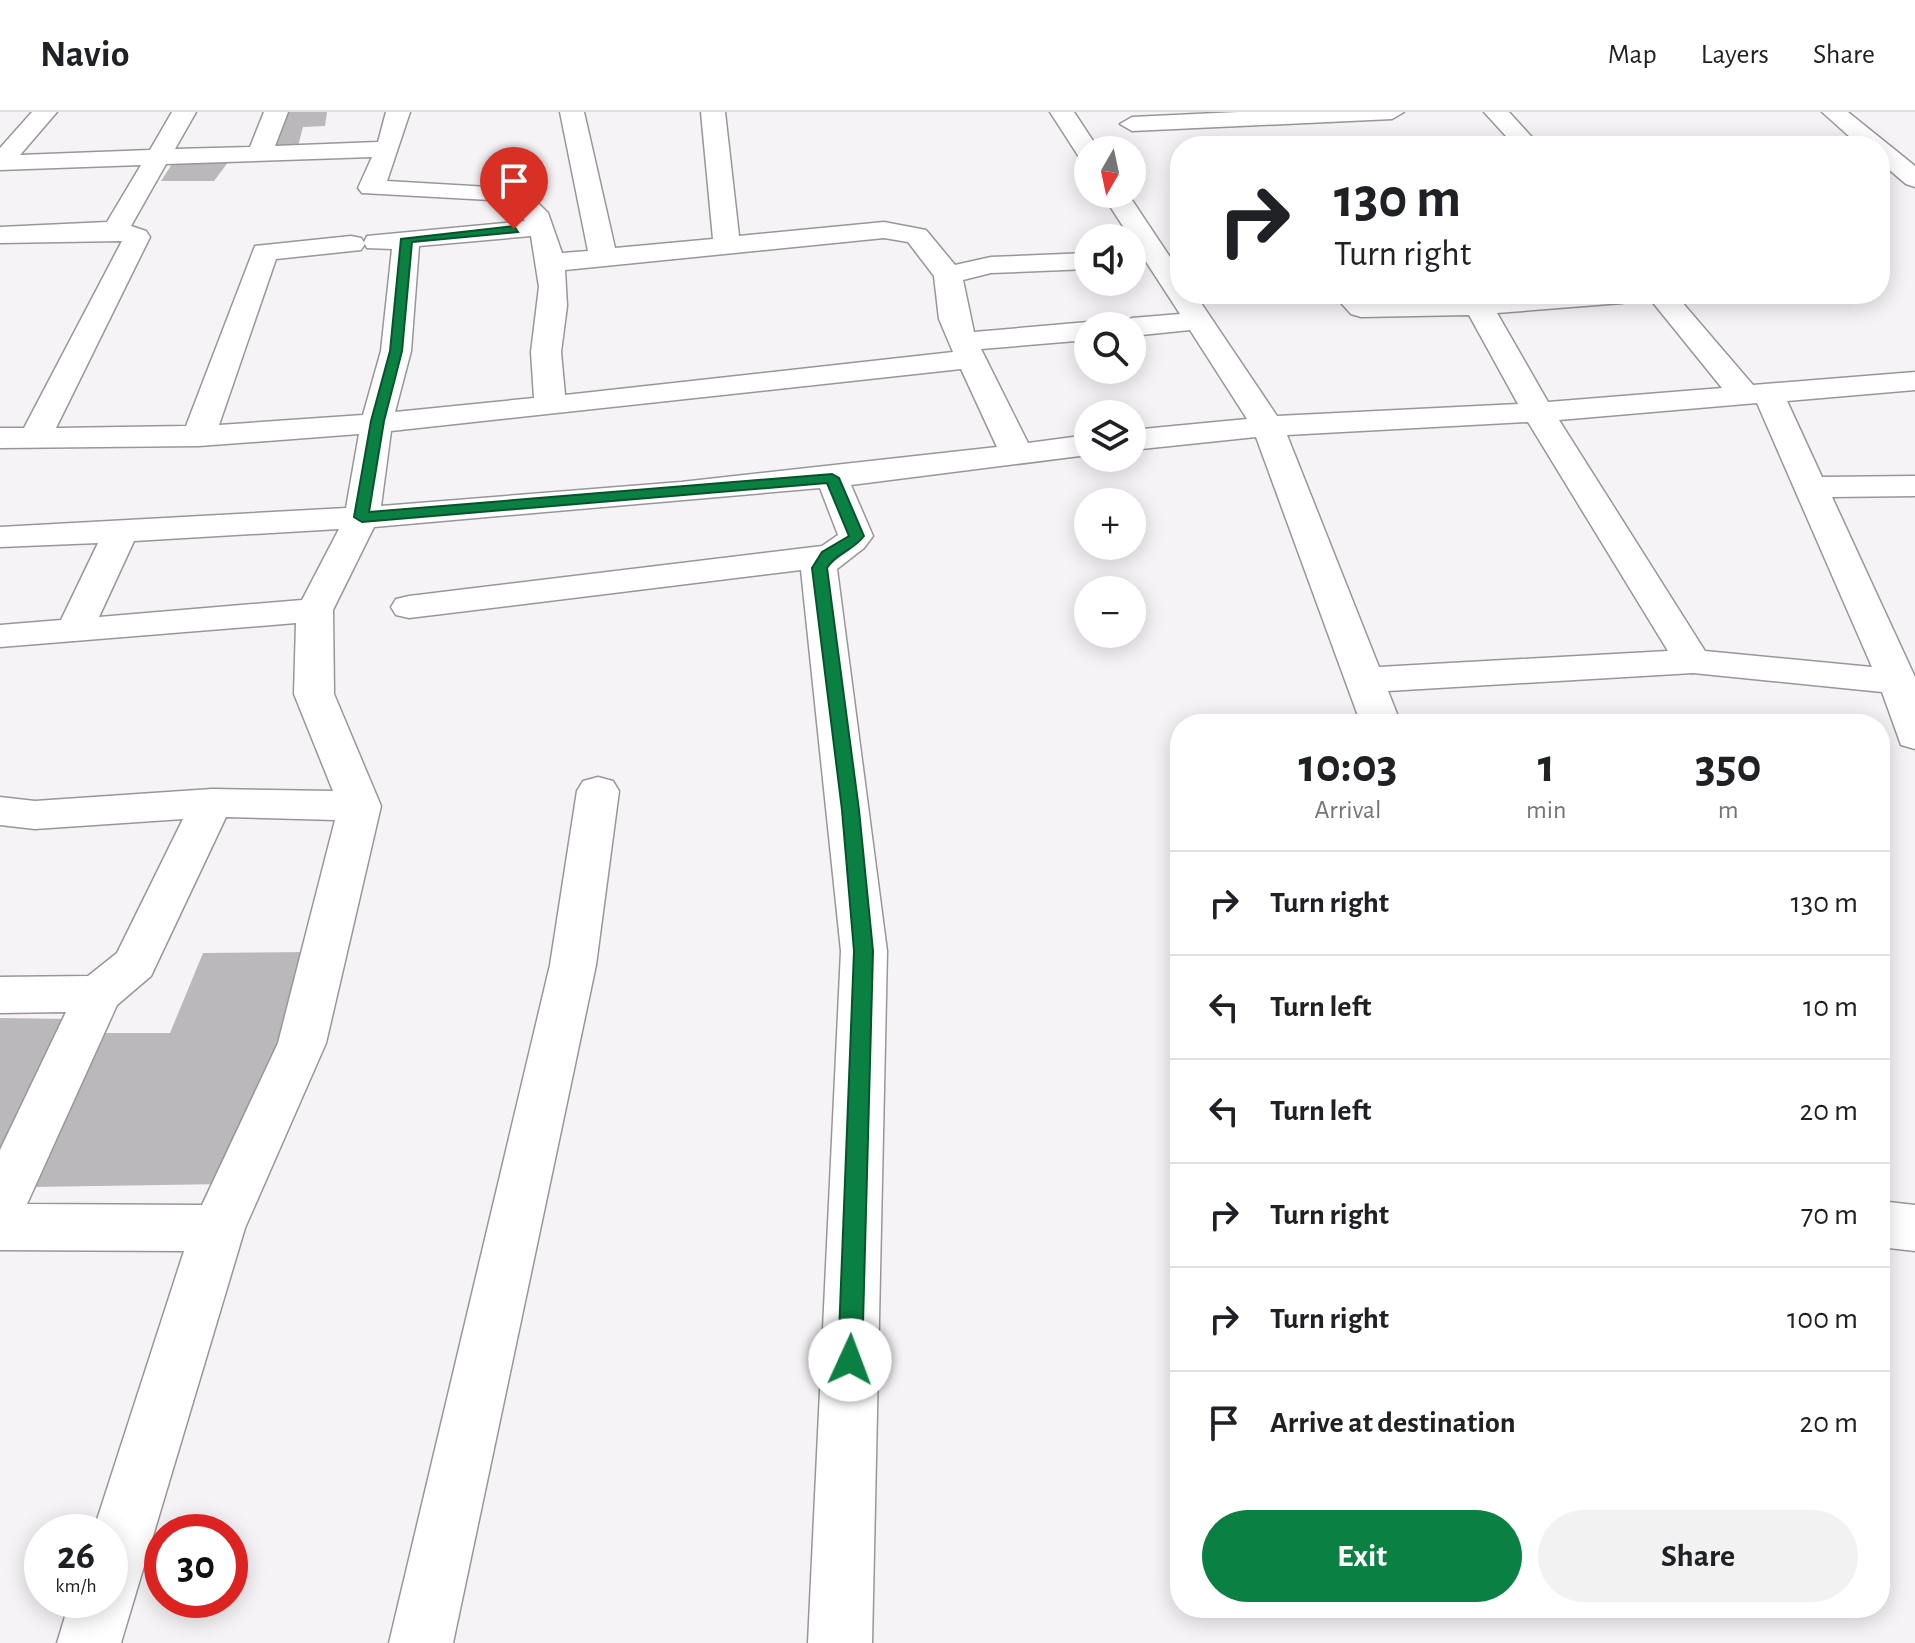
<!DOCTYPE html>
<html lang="en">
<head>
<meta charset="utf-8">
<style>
  body { margin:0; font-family:"Alegreya Sans",sans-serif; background:#f2f2f2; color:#202124; height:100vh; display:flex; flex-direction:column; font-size:30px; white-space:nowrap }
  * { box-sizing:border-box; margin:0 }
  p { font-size:26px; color:#757577 }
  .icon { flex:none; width:44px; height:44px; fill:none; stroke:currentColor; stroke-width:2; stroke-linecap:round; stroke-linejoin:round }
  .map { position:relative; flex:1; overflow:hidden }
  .panel { position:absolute; left:1170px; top:602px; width:720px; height:904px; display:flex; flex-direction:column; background:#fff; border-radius:32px; box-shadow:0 4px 20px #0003 }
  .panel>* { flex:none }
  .hud { position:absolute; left:1170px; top:24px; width:720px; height:168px; border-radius:32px; box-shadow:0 4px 20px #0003; background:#fff; color:#202124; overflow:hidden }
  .needle { width:52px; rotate:189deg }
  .controls { position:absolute; left:1074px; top:24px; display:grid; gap:16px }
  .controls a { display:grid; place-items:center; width:72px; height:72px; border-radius:50%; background:#fff; box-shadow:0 4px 20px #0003; font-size:40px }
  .speed { position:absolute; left:24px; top:1402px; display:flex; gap:16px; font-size:40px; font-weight:700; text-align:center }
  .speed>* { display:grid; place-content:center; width:104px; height:104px; border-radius:50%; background:#fff; box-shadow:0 4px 20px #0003; line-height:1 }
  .speed small { font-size:20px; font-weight:400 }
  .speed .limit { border:12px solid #d22; background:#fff; color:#111 }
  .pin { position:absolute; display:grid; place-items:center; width:68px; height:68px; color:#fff; margin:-82px -34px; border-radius:50% 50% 50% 0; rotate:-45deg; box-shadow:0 0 8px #0007 }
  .pin .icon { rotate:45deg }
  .me { position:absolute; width:88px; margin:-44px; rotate:2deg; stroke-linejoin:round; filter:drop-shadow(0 0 6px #0008) }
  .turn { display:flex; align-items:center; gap:28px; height:168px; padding:0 32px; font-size:36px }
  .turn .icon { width:104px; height:104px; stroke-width:2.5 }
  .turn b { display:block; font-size:56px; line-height:68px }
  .eta { display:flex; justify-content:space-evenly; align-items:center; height:136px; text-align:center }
  .eta b { font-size:48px; font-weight:700; line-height:56px }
  .cta { display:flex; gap:16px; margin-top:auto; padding:16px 32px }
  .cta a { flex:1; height:92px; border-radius:48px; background:#0b8043; color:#fff; font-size:32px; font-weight:700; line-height:92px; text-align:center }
  .cta a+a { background:#f2f2f2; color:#202124 }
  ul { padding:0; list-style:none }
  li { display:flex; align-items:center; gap:24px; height:104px; padding:0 32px; border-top:2px solid #e0e0e0 }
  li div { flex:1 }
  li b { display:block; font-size:30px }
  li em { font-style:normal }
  header { display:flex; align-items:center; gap:48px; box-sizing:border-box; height:112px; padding:0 40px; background:#fff; border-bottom:2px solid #e0e0e0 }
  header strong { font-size:38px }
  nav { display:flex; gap:44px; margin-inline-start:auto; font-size:28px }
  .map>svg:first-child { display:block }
  .building { fill:#bbb8bc }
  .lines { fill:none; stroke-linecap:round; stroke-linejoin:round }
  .minor-casing { stroke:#99969a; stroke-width:3 }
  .minor { fill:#fff; fill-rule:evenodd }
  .route { fill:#0b8043; stroke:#07532c; stroke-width:2 }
</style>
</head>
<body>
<header>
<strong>Navio</strong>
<nav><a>Map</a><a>Layers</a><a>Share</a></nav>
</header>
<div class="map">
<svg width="1915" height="1531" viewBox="0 0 1915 1531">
  <rect width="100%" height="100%" fill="#f6f3f7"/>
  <path class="building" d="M282,0H327L325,14L303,15L298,34L271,35Z
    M174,49H229L214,69H161Z
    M309,840L226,1072L32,1075L102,921H170L203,841Z
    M0,906L72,907L0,1045Z"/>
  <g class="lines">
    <defs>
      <path id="minor" d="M32,0H57L20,43L150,38L172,0H196L175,37L250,35L264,0H288L275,34L378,30L386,0H410L387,69L524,77L548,101L562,141L588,139L560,0H584L615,136L713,127L701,0H725L739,124L884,110L926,118L955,153L991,145L1088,141V157L991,161L963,168L974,220L1088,210L1098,213L1088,214V228L981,237L1028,331L1088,323V343L851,373L873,424L864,436L837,457L887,839L872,1531H808L841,839L801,458L409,506L396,503L391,495L396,487L409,484L822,434L838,423L820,376L374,415L333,498L334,582L381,694L326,931L245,1116L121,1531H57L70,1488H110V1420H93L184,1139L0,1138V1038L66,900L0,901V865L88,864L117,841L183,707L35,717L0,713V685L35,689L212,677L333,679L294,582L296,511L0,535V513L61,508L98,431L0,435V415L346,396L359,322L199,334L0,336V316H24L122,129L0,131V115L107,110L141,53L0,58V36ZM372,45L358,76L362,81L508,89L525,109L367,124L364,130L367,136L392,137L381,239L363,303L219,313L276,147L361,138L365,132L361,126L351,124L255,134L186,314L56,316L150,125L146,119L131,114L166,52ZM531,124L539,175L531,240L534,286L395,300L411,239L419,134ZM884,126L908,130L934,164L939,207L953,240L565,283L561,240L567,194L565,158ZM961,257L997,335L681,370L381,394L391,319ZM339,417L302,488L99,505L134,429ZM226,705L335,708L278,931L202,1093L27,1092L117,893L151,864Z
        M1050,0H1074L1099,38H1088V47L1079,45Z
        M1238,0H1404L1392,7L1132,19L1120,12L1132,5Z
        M1484,0H1509L1540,34H1515Z
        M1822,0H1848L1915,54V75L1906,72L1880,50V34H1860Z
        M1102,82H1128L1180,160V182H1195L1277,304L1518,292L1469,203L1361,205L1351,202L1333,182H1363L1373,188L1520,182H1636L1632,188L1622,191L1497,201L1548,290L1722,276L1646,182H1675L1753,273L1915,260V278L1787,289L1822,365L1915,364V384L1832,385L1915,565V637L1901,633L1882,580L1693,561L1388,579L1401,612H1361L1256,325L1132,338V318L1247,307L1190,218L1132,224V214H1118L1132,206L1180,202ZM1757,291L1872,555L1705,539L1559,308ZM1528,310L1668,539L1379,555L1287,323Z
        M598,665L613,669L619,679L596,853L453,1531H389L550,853L577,679L583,669Z
        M1880,1089L1915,1093V1139L1880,1135Z"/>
    </defs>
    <use href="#minor" class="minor-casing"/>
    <use href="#minor" class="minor"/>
  </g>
  <path class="route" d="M514,114L518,120L412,130L402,239L384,309L369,400L832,362L839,366L864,424C853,439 836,441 827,456L859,698L873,839L862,1248L858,1255L850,1259L841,1255L838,1248L854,839L842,698L812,456L822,440L849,424L827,371L362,410L354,405L371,309L390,239L401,127Z"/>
</svg>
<div class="controls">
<a><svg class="needle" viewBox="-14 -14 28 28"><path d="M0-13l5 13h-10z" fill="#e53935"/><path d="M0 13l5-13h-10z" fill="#757577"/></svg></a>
<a><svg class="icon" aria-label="sound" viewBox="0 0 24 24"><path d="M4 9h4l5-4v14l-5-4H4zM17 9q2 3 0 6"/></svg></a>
<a><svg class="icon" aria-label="search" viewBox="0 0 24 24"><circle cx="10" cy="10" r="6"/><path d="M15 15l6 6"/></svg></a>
<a><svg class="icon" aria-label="layers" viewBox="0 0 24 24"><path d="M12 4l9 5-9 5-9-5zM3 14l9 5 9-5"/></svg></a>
<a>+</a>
<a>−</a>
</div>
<div class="speed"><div>26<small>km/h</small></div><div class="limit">30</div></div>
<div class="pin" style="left:514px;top:117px;background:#d93025"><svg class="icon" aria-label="arrive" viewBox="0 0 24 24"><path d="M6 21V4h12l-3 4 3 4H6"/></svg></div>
<svg class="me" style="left:850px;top:1248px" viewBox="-20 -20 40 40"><circle r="19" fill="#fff"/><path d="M0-13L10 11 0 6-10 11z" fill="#0b8043"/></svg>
<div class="hud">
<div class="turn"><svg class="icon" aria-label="right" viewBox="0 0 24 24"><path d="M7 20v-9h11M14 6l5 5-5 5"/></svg><div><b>130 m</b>Turn right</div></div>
</div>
<section class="panel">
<div class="eta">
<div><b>10:03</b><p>Arrival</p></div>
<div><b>1</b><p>min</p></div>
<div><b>350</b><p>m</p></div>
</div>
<ul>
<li><svg class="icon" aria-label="right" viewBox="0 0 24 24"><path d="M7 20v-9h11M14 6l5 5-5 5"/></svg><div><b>Turn right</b></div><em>130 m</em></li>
<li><svg class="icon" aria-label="left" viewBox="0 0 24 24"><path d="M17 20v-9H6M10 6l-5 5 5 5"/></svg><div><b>Turn left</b></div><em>10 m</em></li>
<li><svg class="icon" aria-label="left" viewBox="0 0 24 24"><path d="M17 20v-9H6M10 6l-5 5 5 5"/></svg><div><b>Turn left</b></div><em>20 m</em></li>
<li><svg class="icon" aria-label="right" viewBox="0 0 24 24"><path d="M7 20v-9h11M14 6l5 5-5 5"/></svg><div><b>Turn right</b></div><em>70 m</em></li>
<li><svg class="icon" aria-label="right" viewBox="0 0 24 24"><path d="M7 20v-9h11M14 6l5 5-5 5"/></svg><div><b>Turn right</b></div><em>100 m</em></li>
<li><svg class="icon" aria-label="arrive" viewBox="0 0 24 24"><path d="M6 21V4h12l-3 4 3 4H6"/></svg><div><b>Arrive at destination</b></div><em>20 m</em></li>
</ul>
<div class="cta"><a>Exit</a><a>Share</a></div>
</section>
</div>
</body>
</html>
